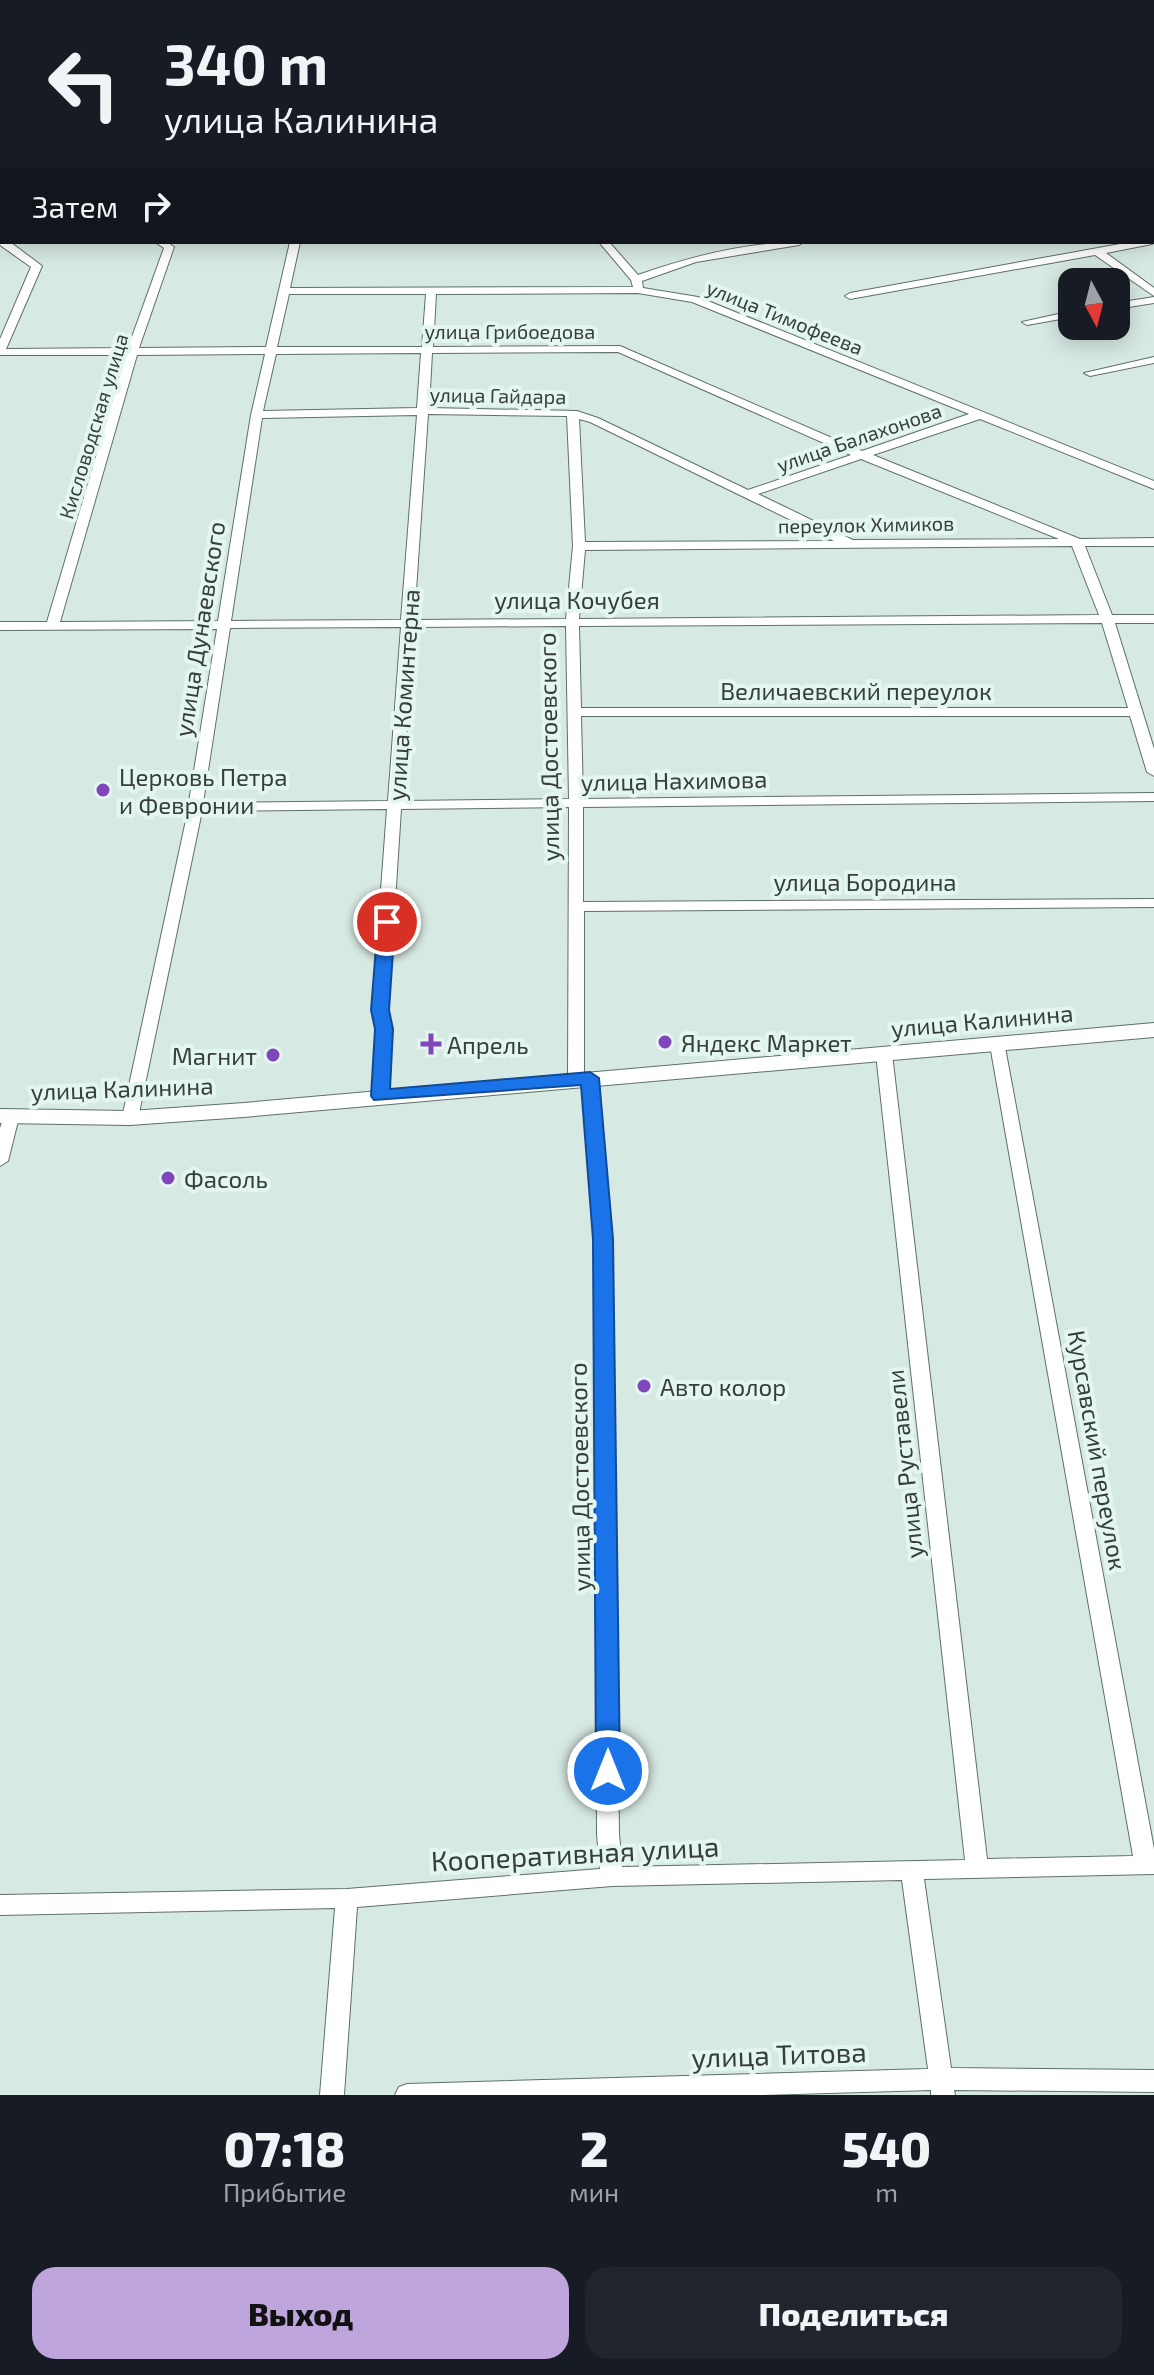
<!DOCTYPE html>
<html lang="ru">
<head>
<meta charset="utf-8">
<style>
  body { margin:0; font-family:"Exo 2",sans-serif; background:#20242c; color:#f1f3f6; height:100vh; display:flex; flex-direction:column; font-size:30px; white-space:nowrap }
  * { box-sizing:border-box; margin:0 }
  p { font-size:26px; color:#9ea1a6 }
  .icon { flex:none; width:44px; height:44px; fill:none; stroke:currentColor; stroke-width:2; stroke-linecap:round; stroke-linejoin:round }
  .map { position:relative; height:2095px; overflow:hidden }
  .details { display:flex; flex-direction:column; background:#171b24; flex:1 }
  .details>* { flex:none }
  .guide { position:absolute; left:0px; top:0px; width:1154px; height:244px; box-shadow:0 4px 20px #0003; background:#171b24; color:#f1f3f6; overflow:hidden }
  .needle { width:52px; rotate:173deg }
  .buttons { position:absolute; left:1058px; top:268px; display:grid; gap:16px }
  .buttons a { display:grid; place-items:center; width:72px; height:72px; border-radius:16px; background:#171b24; box-shadow:0 4px 20px #0003; font-size:40px }
  .pin { position:absolute; display:grid; place-items:center; width:68px; height:68px; color:#fff; margin:-34px; border:4px solid #fff; border-radius:50%; box-shadow:0 2px 8px #0007 }
  .me { position:absolute; width:88px; margin:-44px; rotate:0deg; stroke-linejoin:round; filter:drop-shadow(0 0 6px #0008) }
  .turn { display:flex; align-items:center; gap:28px; height:168px; padding:0 32px; font-size:36px }
  .turn .icon { width:104px; height:104px; stroke-width:2.5 }
  .turn b { display:block; font-size:56px; line-height:68px }
  .then { display:flex; align-items:center; height:76px; padding:0 32px; background:#0003; gap:16px; font-size:30px }
  .eta { display:flex; justify-content:space-evenly; align-items:center; height:136px; text-align:center }
  .eta b { font-size:48px; font-weight:800; line-height:56px }
  .primary-button { display:flex; gap:16px; margin-top:auto; padding:16px 32px }
  .primary-button a { flex:1; height:92px; border-radius:24px; background:#bea5dc; color:#111; font-size:32px; font-weight:800; line-height:92px; text-align:center }
  .primary-button a+a { background:#20242c; color:#f1f3f6 }
  .map>svg:first-child { display:block }
  .green { fill:#decdf7 }
  .lines { fill:none; stroke-linecap:round; stroke-linejoin:round }
  .minor-casing { stroke:#5f6f6a; stroke-width:2 }
  .secondary-casing { stroke:#5f6f6a; stroke-width:2 }
  .minor { fill:#fff; fill-rule:evenodd }
  .secondary { fill:#fff; fill-rule:evenodd }
  .route { fill:#1a73e8; stroke:#114b97; stroke-width:2 }
  .poi-dot { fill:#8046bc; stroke:#e4f6f0; stroke-width:3 }
  .labels { text-anchor:middle; dominant-baseline:central; stroke-width:8; stroke-linejoin:round; paint-order:stroke }
  .far-street-label { font-size:20px; fill:#373e3c; stroke:#e4f6f0 }
  .street-label { font-size:24px; fill:#373e3c; stroke:#e4f6f0 }
  .poi-label { font-size:24px; fill:#373e3c; stroke:#e4f6f0; text-anchor:start }
  .near-street-label { font-size:28px; fill:#373e3c; stroke:#e4f6f0 }
</style>
</head>
<body>
<div class="map">
<svg width="1154" height="2095" viewBox="0 0 1154 2095">
  <rect width="100%" height="100%" fill="#d7e9e3"/>
  <path class="green" d="M0,0H438L439,2H2L0,148Z"/>
  <g class="lines">
    <defs>
      <path id="minor" d="M1152,53H1154V59H1152Z
        M1152,163H1154V169H1152Z
        M1152,181H1154V187H1152Z
        M2,239V242H10L42,266L6,349L128,348L164,248L155,242H167L174,247L139,348L266,347L290,242H300L290,288L633,287L631,280L599,242H609L638,275C692,256 747,242 804,242L799,245L696,262L642,281L643,288L698,297L1154,481V489L980,419L873,455L1080,539L1154,538V546H1085L1112,615H1154V623H1115L1154,749V776L1147,772L1130,716H581L583,799L1154,793V801L583,807V902L1154,899V907L584,911V1075L590,1073L598,1078L612,1239L619,1834L622,1867L965,1860L876,1054L884,1049L892,1054L987,1859L1133,1856L990,1045L992,1042H1004L1154,1849V1874L924,1879L951,2068L1154,2070V2092L954,2090L955,2095H931V2090L761,2095H395L399,2087L407,2084L928,2069L902,1880L612,1886L357,1907L344,2095H320L335,1908L0,1915V1895L347,1889L600,1869L597,1834L594,1239L582,1083L576,1085L568,1080L569,807L401,809L388,1010L392,1029L389,1096L381,1101L373,1096L376,1029L372,1010L387,809L202,811L138,1118L130,1123L124,1122L122,1118L186,820L217,629L0,630V622H47L126,355H0V339L31,267L0,245ZM638,293L692,302L969,414L862,451L620,346L433,347L436,294ZM289,294H426L422,347H277ZM618,352L851,455L748,490L598,418L577,411L429,408L432,353ZM421,353L417,408L263,411L276,354ZM265,354L251,415L218,621L60,622L137,355ZM428,414L567,416L573,546L566,619L414,620ZM417,415L401,620L231,621L262,418ZM579,419L590,422L834,541L585,542ZM861,459L1059,539L853,540L758,494ZM1072,546L1099,615L579,619L585,550ZM1102,623L1128,708H581L579,626ZM566,626L569,799L402,801L414,627ZM401,627L388,801L203,803L230,628Z
        M1152,240L1153,242L1152,244L1106,253L1154,288V296L1095,255L850,299L845,296L850,293L1131,242Z
        M1154,297V303L1116,309V303Z
        M1072,311V317L1027,325L1022,322Z
        M1154,357V363L1090,376L1084,373Z
        M11,1112L19,1117L8,1161L0,1166V1128L5,1113Z"/>
      <path id="secondary" d="M0,210H2V218H0Z
        M1154,1023V1037L244,1117L130,1125L0,1123V1109L130,1111L244,1103Z"/>
    </defs>
    <use href="#minor" class="minor-casing"/>
    <use href="#secondary" class="secondary-casing"/>
    <use href="#minor" class="minor"/>
    <use href="#secondary" class="secondary"/>
  </g>
  <path class="route" d="M387,917L395,922L389,1010L393,1029L390,1089L590,1072L599,1078L613,1239L620,1771L617,1778L608,1781L599,1778L596,1771L593,1239L581,1085L374,1100L371,1096L375,1029L371,1010L378,922Z"/>
  <g class="poi-dot">
    <circle cx="103" cy="790" r="8"/>
    <circle cx="665" cy="1042" r="8"/>
    <path d="M427 1032h8v8h8v8h-8v8h-8v-8h-8v-8h8z"/>
    <circle cx="273" cy="1055" r="8"/>
    <circle cx="168" cy="1178" r="8"/>
    <circle cx="644" cy="1386" r="8"/>
  </g>
  <g class="labels">
    <g class="far-street-label">
      <text transform="translate(785 317) rotate(22)">улица Тимофеева</text>
      <text x="510" y="331">улица Грибоедова</text>
      <text transform="translate(498 395) rotate(1)">улица Гайдара</text>
      <text transform="translate(93 426) rotate(-73)">Кисловодская улица</text>
      <text transform="translate(859 437) rotate(-19)">улица Балахонова</text>
      <text transform="translate(866 524) rotate(-1)">переулок Химиков</text>
    </g>
    <g class="street-label">
      <text x="577" y="599">улица Кочубея</text>
      <text transform="translate(199 629) rotate(-81)">улица Дунаевского</text>
      <text x="856" y="690">Величаевский переулок</text>
      <text transform="translate(403 695) rotate(-86)">улица Коминтерна</text>
      <text transform="translate(548 747) rotate(-91)">улица Достоевского</text>
      <text transform="translate(674 780) rotate(-1)">улица Нахимова</text>
      <text x="865" y="881">улица Бородина</text>
      <text transform="translate(982 1020) rotate(-5)">улица Калинина</text>
      <text transform="translate(122 1088) rotate(-2)">улица Калинина</text>
      <text transform="translate(1098 1450) rotate(80)">Курсавский переулок</text>
      <text transform="translate(904 1464) rotate(-96)">улица Руставели</text>
      <text transform="translate(579 1477) rotate(-91)">улица Достоевского</text>
    </g>
    <g class="poi-label">
      <text x="119" y="776">Церковь Петра<tspan x="119" dy="28">и Февронии</tspan></text>
      <text x="681" y="1042">Яндекс Маркет</text>
      <text x="447" y="1044">Апрель</text>
      <text x="257" y="1055" text-anchor="end">Магнит</text>
      <text x="184" y="1178">Фасоль</text>
      <text x="660" y="1386">Авто колор</text>
    </g>
    <g class="near-street-label">
      <text transform="translate(575 1853) rotate(-3)">Кооперативная улица</text>
      <text transform="translate(779 2054) rotate(-2)">улица Титова</text>
    </g>
  </g>
</svg>
<div class="buttons">
<a><svg class="needle" viewBox="-14 -14 28 28"><path d="M0-13l5 13h-10z" fill="#e53935"/><path d="M0 13l5-13h-10z" fill="#9ea1a6"/></svg></a>
</div>
<div class="pin" style="left:387px;top:922px;background:#d93025"><svg class="icon" aria-label="arrive" viewBox="0 0 24 24"><path d="M6 21V4h12l-3 4 3 4H6"/></svg></div>
<svg class="me" style="left:608px;top:1771px" viewBox="-20 -20 40 40"><circle r="17" fill="#1a73e8" stroke="#fff" stroke-width="3"/><path d="M0-11L8 9 0 5-8 9z" fill="#fff"/></svg>
<div class="guide">
<div class="turn"><svg class="icon" aria-label="left" viewBox="0 0 24 24"><path d="M17 20v-9H6M10 6l-5 5 5 5"/></svg><div><b>340 m</b>улица Калинина</div></div>
<div class="then">Затем<svg class="icon" aria-label="right" viewBox="0 0 24 24"><path d="M7 20v-9h11M14 6l5 5-5 5"/></svg></div>
</div>
</div>
<section class="details">
<div class="eta">
<div><b>07:18</b><p>Прибытие</p></div>
<div><b>2</b><p>мин</p></div>
<div><b>540</b><p>m</p></div>
</div>
<div class="primary-button"><a>Выход</a><a>Поделиться</a></div>
</section>
</body>
</html>
